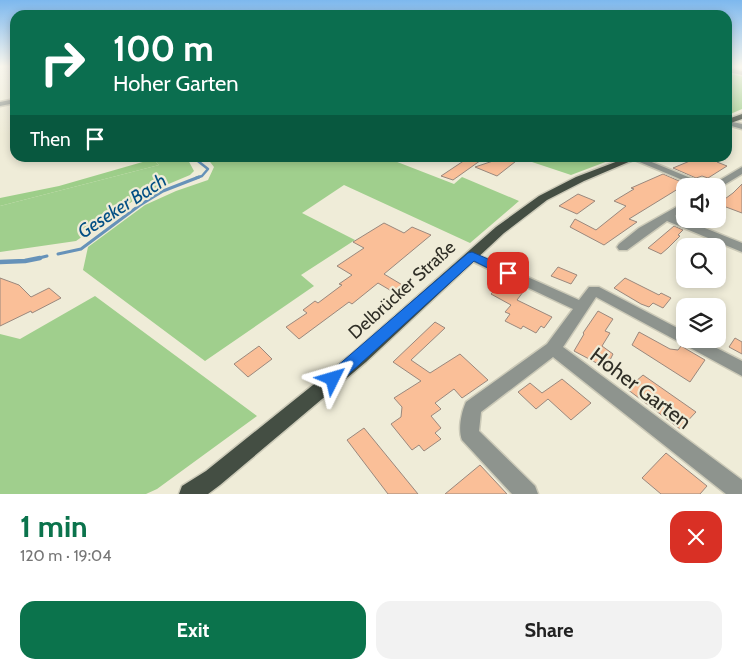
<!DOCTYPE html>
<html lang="en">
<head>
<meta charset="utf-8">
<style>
  body { margin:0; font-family:Cabin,sans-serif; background:#f2f2f2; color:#222; height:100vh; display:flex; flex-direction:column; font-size:19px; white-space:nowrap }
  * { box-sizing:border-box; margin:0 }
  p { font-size:16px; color:#767676 }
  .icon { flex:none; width:28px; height:28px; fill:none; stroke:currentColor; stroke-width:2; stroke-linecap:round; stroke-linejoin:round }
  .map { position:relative; height:494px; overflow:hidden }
  .sheet { display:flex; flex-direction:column; background:#fff; flex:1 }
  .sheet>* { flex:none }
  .banner { position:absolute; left:10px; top:10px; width:722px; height:152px; border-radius:15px; box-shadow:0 2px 8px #0003; background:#0b6e4f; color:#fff; overflow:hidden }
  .fabs { position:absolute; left:676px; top:178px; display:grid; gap:10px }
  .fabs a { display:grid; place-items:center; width:50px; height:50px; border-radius:10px; background:#fff; box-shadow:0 2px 8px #0003; font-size:25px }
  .pin { position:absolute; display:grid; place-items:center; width:42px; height:42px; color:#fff; margin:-21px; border-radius:10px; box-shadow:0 2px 8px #0006 }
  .me { position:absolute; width:55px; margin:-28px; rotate:50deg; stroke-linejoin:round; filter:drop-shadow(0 0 4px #0008) }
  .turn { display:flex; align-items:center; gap:18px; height:105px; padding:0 20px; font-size:22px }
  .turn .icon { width:65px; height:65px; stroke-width:2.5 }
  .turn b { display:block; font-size:35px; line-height:42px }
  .then { display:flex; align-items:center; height:48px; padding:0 20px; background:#0003; gap:10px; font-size:19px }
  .round { display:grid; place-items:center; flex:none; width:52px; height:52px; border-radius:15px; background:#f2f2f2 }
  .summary { display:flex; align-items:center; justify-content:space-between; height:85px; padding:0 20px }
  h1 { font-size:30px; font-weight:700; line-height:38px; color:#0b734c }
  .primary-button { display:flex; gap:10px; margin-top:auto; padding:10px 20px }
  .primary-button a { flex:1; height:58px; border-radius:15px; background:#0b734c; color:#fff; font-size:20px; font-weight:700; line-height:58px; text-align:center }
  .primary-button a+a { background:#f2f2f2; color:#222 }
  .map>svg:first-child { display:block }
  .green { fill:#a0cf8d }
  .forest { fill:#9dce89 }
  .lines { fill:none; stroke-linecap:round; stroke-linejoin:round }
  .stream-far2 { stroke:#6692b9; stroke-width:2.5 }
  .stream-far1 { stroke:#6692b9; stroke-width:3 }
  .stream { stroke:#6692b9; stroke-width:4.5 }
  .building { fill:#fabf98; stroke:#9a887d }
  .minor-casing { stroke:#cccab8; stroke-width:3 }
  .major-casing { stroke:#cccab8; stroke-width:3 }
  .minor { fill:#8e948e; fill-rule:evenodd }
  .major { fill:#444e43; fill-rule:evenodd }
  .route { fill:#1a73e8; stroke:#114b97 }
  .labels { text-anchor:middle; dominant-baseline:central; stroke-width:4.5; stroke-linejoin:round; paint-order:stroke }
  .street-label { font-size:18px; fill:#2f2e26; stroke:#efecd8 }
  .water-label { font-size:19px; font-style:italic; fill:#024f84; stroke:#efecd8 }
  .near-street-label { font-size:21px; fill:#2f2e26; stroke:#efecd8 }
</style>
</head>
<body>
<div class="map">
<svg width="742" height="494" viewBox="0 0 742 494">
  <rect width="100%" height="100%" fill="#efecd8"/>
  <path class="green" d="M728,72L742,74V109L728,115Z
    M142,158H187L194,171L190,175L140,196L76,241L0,252V206L159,165L153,159Z
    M207,158H387L454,184L462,177L519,201L470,243L344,185L302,213L355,240L301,275L314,286L205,361L83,270L88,247L145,205L176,191L208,180L214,167Z
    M520,158H616L571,175Z
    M95,296L257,416L157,489L146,494H0V334L20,339Z"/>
  <path class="forest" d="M153,159L159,165L0,206V198L59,186Z"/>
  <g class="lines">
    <path class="stream-far2" d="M194,158L208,169L202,176L196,178"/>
    <path class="stream-far1" d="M58,254L81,249L140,205L163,191L199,177
      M35,259L47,256"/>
    <path class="stream" d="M0,262L25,261L40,258"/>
  </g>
  <path class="building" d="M468,158H484L453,180L441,176Z
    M502,158H520L497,176L475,167Z
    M697,158H725L717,162L727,166L708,178L702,176L696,178L673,168Z
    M663,174L686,184L629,219L637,222L604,245L570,227L575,219L596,230L626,206L614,201L634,189L631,188Z
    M742,184V213L718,204L733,193Z
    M578,194L595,201L577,214L559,206Z
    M384,223L404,233L412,227L431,235L384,274L409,289L400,296L378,283L352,304L349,302L299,339L286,327L307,313L303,310L315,301L318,303L342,285L339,284L352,275L337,266L364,248L353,242Z
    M674,226L683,230L678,235L680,236L668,248L661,254L648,248Z
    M558,267L577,275L571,284L551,276Z
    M0,278L19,285L31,297L49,288L61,298L32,313L31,311L0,326Z
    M625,278L659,295L661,293L671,298L663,308L653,303L649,307L641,304L614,288Z
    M502,282L523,292L517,300L552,317L544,328L541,326L536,333L523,326L521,329L505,321L510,314L505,312L511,305L491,294Z
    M598,311L613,319L605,331L610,333L602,346L613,354L606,368L574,351L584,334L583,333Z
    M435,322L445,328L411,360L430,373L460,354L488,380L462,398L454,389L435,403L441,409L431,416L441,428L435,433L441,439L424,451L419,445L412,450L391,424L401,417L402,407L394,398L421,381L393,362Z
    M639,332L670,349L678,350L681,346L705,360L690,382L632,345Z
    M735,338L742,342V354L729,347Z
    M259,346L272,359L248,377L234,364Z
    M643,375L696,412L680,429L627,389Z
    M562,379L591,403L571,420L548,399L536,409L518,392L530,383L542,393Z
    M364,428L418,494H388L347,440Z
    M666,453L707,486L700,494H661L642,478Z
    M480,465L507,494H445Z"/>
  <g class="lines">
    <defs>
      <path id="minor" d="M728,68L742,71V75L728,72Z
        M15,99V103L0,106V102Z
        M728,121L742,124V129L728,125Z
        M630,158H642L710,186L742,167V174L719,188L718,186H697Z
        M685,202V210L675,216L742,243V252L667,221L627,250H619L617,247L619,244L639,228Z
        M472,252L579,300L589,287H599L685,332V339H699L742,361V376L596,297L563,347L742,480V494H726L553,357L481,412L479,431L535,486L538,494H512L462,440C458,430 461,413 466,402L547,344L573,309L467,259L466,256Z"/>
      <path id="major" d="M742,114V119L728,124V119Z
        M626,158H638L584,181L547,200L504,233L366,362L220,485L208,494H179L182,486L206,471L354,352L496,227L539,196L576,177Z"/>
    </defs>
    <use href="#minor" class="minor-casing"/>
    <use href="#major" class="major-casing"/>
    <use href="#minor" class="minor"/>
    <use href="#major" class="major"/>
  </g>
  <linearGradient id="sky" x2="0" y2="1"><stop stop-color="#7db8ee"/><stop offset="0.49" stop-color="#f8f6ed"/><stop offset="1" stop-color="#f8f6ed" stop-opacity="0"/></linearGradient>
  <rect width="742" height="135" fill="url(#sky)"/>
  <path class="route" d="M472,252L513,270L515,273L508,277L504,276L474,261L339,383L333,385L328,383L326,379L328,374L468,253Z"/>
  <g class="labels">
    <g class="street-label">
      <text transform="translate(402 290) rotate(-42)">Delbrücker Straße</text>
    </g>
    <g class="water-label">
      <text transform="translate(122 206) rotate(-33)">Geseker Bach</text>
    </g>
    <g class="near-street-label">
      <text transform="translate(641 388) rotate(37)">Hoher Garten</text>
    </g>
  </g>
</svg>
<div class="fabs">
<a><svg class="icon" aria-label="sound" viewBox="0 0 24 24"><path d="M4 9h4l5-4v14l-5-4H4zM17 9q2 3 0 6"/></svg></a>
<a><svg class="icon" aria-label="search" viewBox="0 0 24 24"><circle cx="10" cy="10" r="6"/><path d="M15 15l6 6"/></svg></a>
<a><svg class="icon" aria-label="layers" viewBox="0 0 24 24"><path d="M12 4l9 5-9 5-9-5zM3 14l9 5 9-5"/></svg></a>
</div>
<div class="pin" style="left:508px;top:273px;background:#d93025"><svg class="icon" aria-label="arrive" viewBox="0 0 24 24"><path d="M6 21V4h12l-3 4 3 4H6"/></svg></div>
<svg class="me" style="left:333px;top:379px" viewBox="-20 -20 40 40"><path d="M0-17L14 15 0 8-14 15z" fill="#1a73e8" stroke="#fff" stroke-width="4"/></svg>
<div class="banner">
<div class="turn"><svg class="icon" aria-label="right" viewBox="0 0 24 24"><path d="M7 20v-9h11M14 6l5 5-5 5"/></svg><div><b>100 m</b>Hoher Garten</div></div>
<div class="then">Then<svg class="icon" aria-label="arrive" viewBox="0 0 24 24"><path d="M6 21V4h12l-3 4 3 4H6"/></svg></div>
</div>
</div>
<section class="sheet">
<div class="summary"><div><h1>1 min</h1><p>120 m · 19:04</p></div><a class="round" style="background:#d93025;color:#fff"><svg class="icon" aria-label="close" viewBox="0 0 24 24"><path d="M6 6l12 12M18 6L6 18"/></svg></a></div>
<div class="primary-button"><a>Exit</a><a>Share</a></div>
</section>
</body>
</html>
